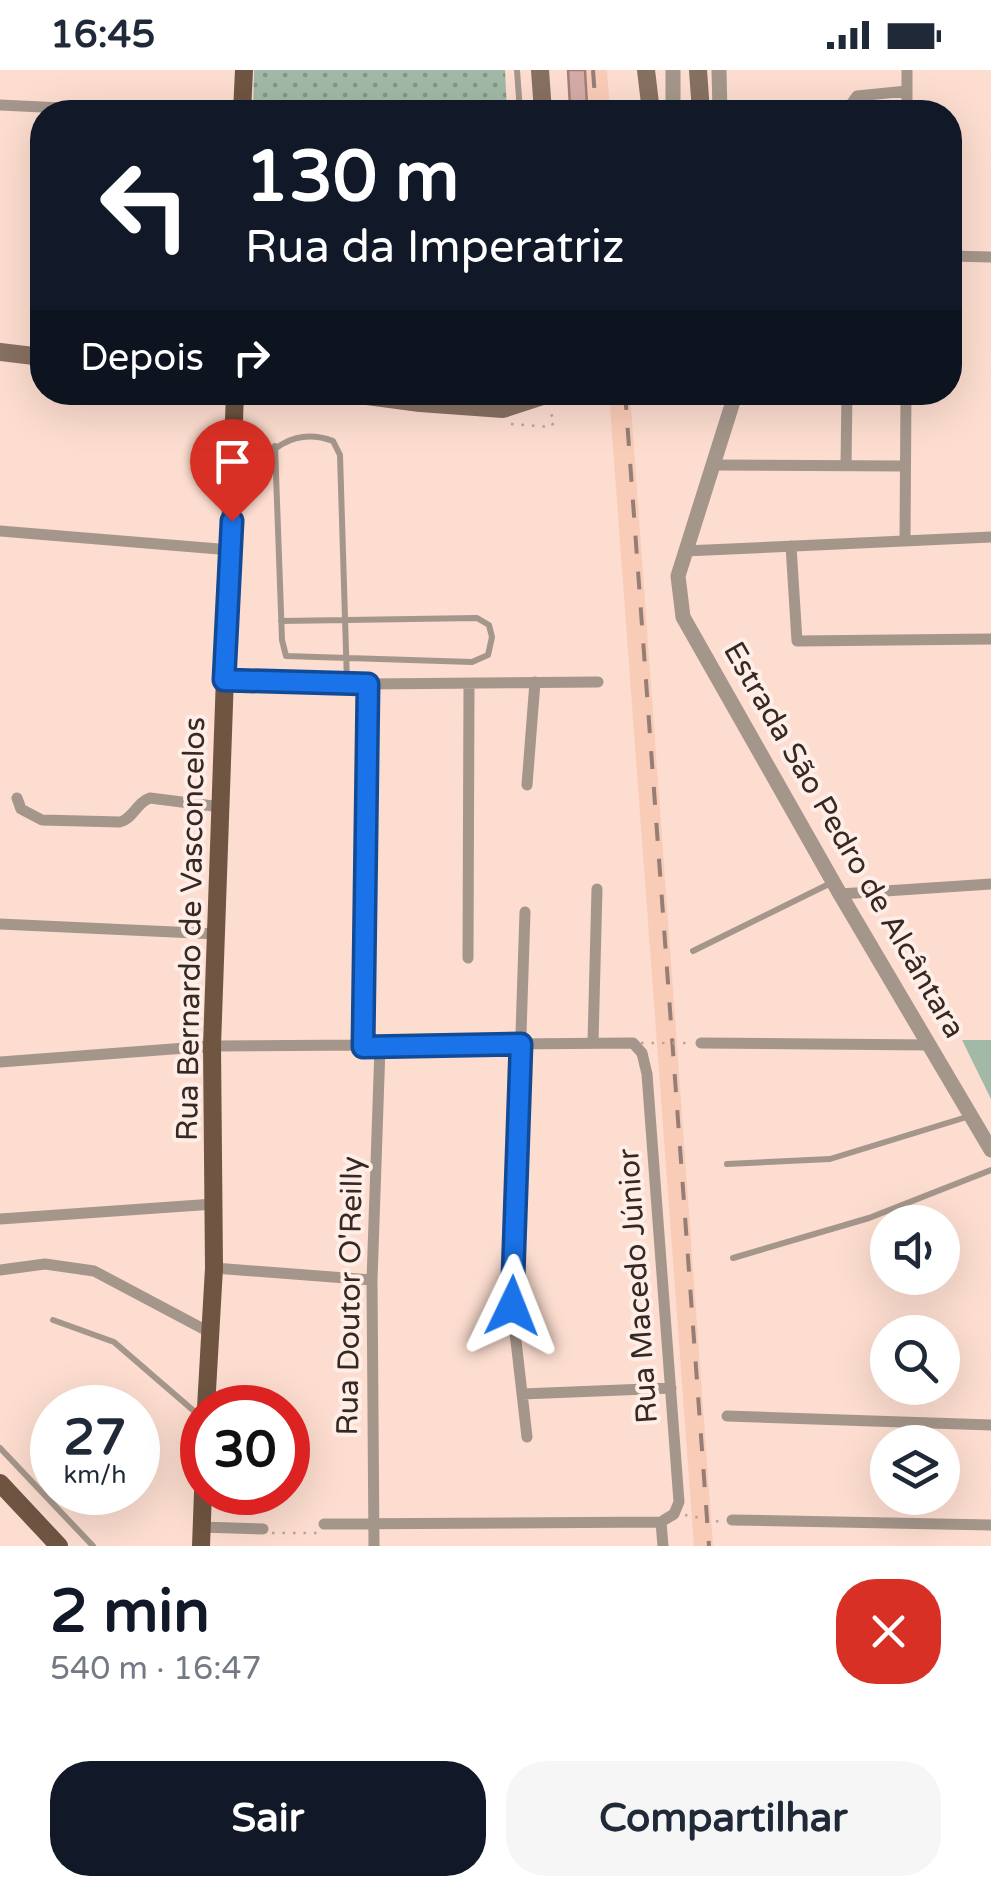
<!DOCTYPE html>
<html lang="pt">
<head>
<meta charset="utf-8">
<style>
  body { margin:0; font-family:"Varela Round",sans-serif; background:#f6f6f7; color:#1f2937; height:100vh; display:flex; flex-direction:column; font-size:38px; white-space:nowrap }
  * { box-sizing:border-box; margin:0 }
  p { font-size:32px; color:#747a83 }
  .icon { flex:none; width:55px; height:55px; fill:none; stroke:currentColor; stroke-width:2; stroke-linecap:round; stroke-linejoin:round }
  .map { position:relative; height:1476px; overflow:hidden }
  .sheet { display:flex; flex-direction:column; background:#fff; flex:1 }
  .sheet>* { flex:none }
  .banner { position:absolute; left:30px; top:30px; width:932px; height:305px; border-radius:40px; box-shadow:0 10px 40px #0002; background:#111827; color:#fff; overflow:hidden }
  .buttons { position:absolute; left:870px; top:1135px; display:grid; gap:20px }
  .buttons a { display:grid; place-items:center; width:90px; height:90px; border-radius:50%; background:#fff; box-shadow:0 10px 40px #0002; font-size:50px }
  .speed { position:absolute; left:30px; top:1315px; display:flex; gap:20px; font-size:50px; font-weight:700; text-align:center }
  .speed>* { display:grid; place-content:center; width:130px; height:130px; border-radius:50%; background:#fff; box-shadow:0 10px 40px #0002; line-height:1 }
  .speed small { font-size:25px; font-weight:400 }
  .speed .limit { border:15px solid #d22; background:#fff; color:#111 }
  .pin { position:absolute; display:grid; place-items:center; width:85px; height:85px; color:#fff; margin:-102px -42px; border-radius:50% 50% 50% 0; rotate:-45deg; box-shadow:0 0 10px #0007 }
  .pin .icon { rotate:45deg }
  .me { position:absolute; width:110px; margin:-55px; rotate:2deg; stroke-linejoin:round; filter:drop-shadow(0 0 8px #0008) }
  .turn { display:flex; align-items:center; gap:35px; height:210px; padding:0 50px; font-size:45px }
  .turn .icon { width:130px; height:130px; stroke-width:2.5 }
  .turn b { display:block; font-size:70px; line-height:85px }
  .then { display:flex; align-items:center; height:95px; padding:0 50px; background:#0003; gap:20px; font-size:38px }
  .round { display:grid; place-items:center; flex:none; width:105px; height:105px; border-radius:40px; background:#f6f6f7 }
  .summary { display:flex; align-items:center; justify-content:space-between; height:170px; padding:0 50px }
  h1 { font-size:60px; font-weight:700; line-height:75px; color:#111827 }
  .action { display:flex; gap:20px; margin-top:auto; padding:20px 50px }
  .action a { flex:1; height:115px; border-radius:40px; background:#111827; color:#fff; font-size:40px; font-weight:700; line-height:115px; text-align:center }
  .action a+a { background:#f6f6f7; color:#1f2937 }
  .status { display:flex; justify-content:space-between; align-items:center; height:70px; padding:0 50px; background:#fff; direction:ltr }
  .status svg { height:28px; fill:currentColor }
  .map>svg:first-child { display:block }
  .built { fill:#f9ccb8 }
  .green { fill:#a2b9a7 }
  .park { fill:url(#park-dots) }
  .building { fill:#d4aba7; stroke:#a47d7a; stroke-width:2.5 }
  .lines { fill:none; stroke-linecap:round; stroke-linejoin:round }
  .path { stroke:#bda398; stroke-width:2.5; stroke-dasharray:2.5 8; stroke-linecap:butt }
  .service { stroke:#a5968b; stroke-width:6 }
  .minor { stroke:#a5968b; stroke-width:11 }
  .tertiary { stroke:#a5968b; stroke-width:15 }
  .secondary { stroke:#867061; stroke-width:18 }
  .primary { stroke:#6f5542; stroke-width:18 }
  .rail { stroke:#947e75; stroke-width:4; stroke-dasharray:18 18; stroke-linecap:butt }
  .path-bridge { stroke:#bda398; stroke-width:2.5; stroke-dasharray:2.5 8; stroke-linecap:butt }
  .secondary-bridge { stroke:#867061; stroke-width:18 }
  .route-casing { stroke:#114b97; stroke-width:25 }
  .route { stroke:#1a73e8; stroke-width:18 }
  .labels { text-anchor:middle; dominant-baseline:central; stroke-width:8; stroke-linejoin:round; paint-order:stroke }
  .street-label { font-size:30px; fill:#362822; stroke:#feeee7 }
</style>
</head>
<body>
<div class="status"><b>16:45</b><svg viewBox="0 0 49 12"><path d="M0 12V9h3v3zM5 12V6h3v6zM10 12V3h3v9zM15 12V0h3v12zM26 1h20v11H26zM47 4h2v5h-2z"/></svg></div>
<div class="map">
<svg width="991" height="1476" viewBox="0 0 991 1476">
  <defs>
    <pattern id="park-dots" width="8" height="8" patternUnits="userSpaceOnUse" patternTransform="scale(2.5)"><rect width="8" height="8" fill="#a2b9a7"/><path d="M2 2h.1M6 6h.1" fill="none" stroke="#859688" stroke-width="1.8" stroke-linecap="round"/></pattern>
  </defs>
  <rect width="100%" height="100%" fill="#fcddcf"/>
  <path class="built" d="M585,0H607L610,42H588Z
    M609,323H630L713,1476H694Z"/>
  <path class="green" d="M962,970H991V1029Z"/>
  <path class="park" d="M254,0H505L507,42H253Z"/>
  <path class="building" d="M568,0H585L587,35L570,36Z"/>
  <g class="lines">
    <path class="path" d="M292,322V328L325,332
      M511,354L551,357L555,350L550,343
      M685,1445L721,1452
      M272,1463H318"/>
    <path class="service" d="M517,0L520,42
      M275,376L282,570L286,586L472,592L488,585L492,567L489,555L477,548L281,551
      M237,418C264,388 287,354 333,371L340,385L347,613
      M693,881L833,812
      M727,1094L830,1089L970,1046
      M733,1188L869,1148L991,1100
      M53,1250L114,1272L202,1348
      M0,1378L93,1476"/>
    <path class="minor" d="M0,35L146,42
      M852,42V33L857,26L907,21
      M907,42V0
      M950,186L991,187
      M713,395L904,396
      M846,395L847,322
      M0,461L231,480
      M905,471L906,322
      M791,476L797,571L991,569
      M685,481L991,467
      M224,610L368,614L598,612
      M527,715L535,612
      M17,728L21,739L42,750L120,752C133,749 137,732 150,728L221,737
      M840,824L991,814
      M525,842L512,1236L527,1367
      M0,854L217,864
      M468,888L469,613
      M593,972L597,819
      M701,973L930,975
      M363,977L368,614
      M0,992L212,976L633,973L642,983L647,1004L679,1432L674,1444L661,1452
      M0,1149L214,1134
      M214,1198L372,1210
      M0,1200L45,1194L94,1201L211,1263
      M522,1324L671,1318
      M727,1346L991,1355
      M732,1450L991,1455
      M661,1452L663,1476
      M324,1454L661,1452
      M201,1457L263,1459
      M374,1476L372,1210L380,977"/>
    <path class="tertiary" d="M673,0V42
      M719,0L720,42
      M736,322L678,506L683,547L840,824L991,1080"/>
    <path class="secondary" d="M540,0L543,42
      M646,0L651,42
      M698,0L701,42
      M0,282L42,287
      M337,322L420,333"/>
    <path class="primary" d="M242,42L244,0
      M206,1338L214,1198L212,976L235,322
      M0,1413L59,1476
      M201,1476L203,1422"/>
    <path class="rail" d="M593,0L596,42
      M625,322L709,1476"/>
    <path class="path-bridge" d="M641,973H692"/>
    <path class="secondary-bridge" d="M420,333L503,339L555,322"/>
  </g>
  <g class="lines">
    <defs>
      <path id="route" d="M232,451L224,610L368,614L363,977L521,974L512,1236"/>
    </defs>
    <use href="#route" class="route-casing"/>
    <use href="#route" class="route"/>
  </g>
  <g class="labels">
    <g class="street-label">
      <text transform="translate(844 770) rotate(60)">Estrada São Pedro de Alcântara</text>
      <text transform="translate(191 859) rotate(-89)">Rua Bernardo de Vasconcelos</text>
      <text transform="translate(638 1216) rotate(-94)">Rua Macedo Júnior</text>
      <text transform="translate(350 1226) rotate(-89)">Rua Doutor O'Reilly</text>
    </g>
  </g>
</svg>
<div class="buttons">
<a><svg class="icon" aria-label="sound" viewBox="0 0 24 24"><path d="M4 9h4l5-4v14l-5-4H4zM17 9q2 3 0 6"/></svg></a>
<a><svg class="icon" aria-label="search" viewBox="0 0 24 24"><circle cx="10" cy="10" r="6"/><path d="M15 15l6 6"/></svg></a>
<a><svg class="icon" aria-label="layers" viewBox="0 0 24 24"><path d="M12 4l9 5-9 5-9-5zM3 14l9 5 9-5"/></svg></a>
</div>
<div class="speed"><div>27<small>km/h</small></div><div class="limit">30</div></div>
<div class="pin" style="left:232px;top:451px;background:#d93025"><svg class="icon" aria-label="arrive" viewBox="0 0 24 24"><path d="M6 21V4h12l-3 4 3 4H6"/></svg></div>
<svg class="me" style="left:512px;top:1236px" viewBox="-20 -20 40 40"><path d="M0-17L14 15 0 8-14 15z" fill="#1a73e8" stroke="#fff" stroke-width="4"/></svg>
<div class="banner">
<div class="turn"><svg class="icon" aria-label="left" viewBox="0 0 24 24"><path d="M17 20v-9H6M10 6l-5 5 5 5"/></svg><div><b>130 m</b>Rua da Imperatriz</div></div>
<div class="then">Depois<svg class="icon" aria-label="right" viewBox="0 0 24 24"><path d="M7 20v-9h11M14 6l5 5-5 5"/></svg></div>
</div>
</div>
<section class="sheet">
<div class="summary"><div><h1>2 min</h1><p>540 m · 16:47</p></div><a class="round" style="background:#d93025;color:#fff"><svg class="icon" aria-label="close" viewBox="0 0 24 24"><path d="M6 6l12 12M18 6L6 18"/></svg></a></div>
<div class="action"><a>Sair</a><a>Compartilhar</a></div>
</section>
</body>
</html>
